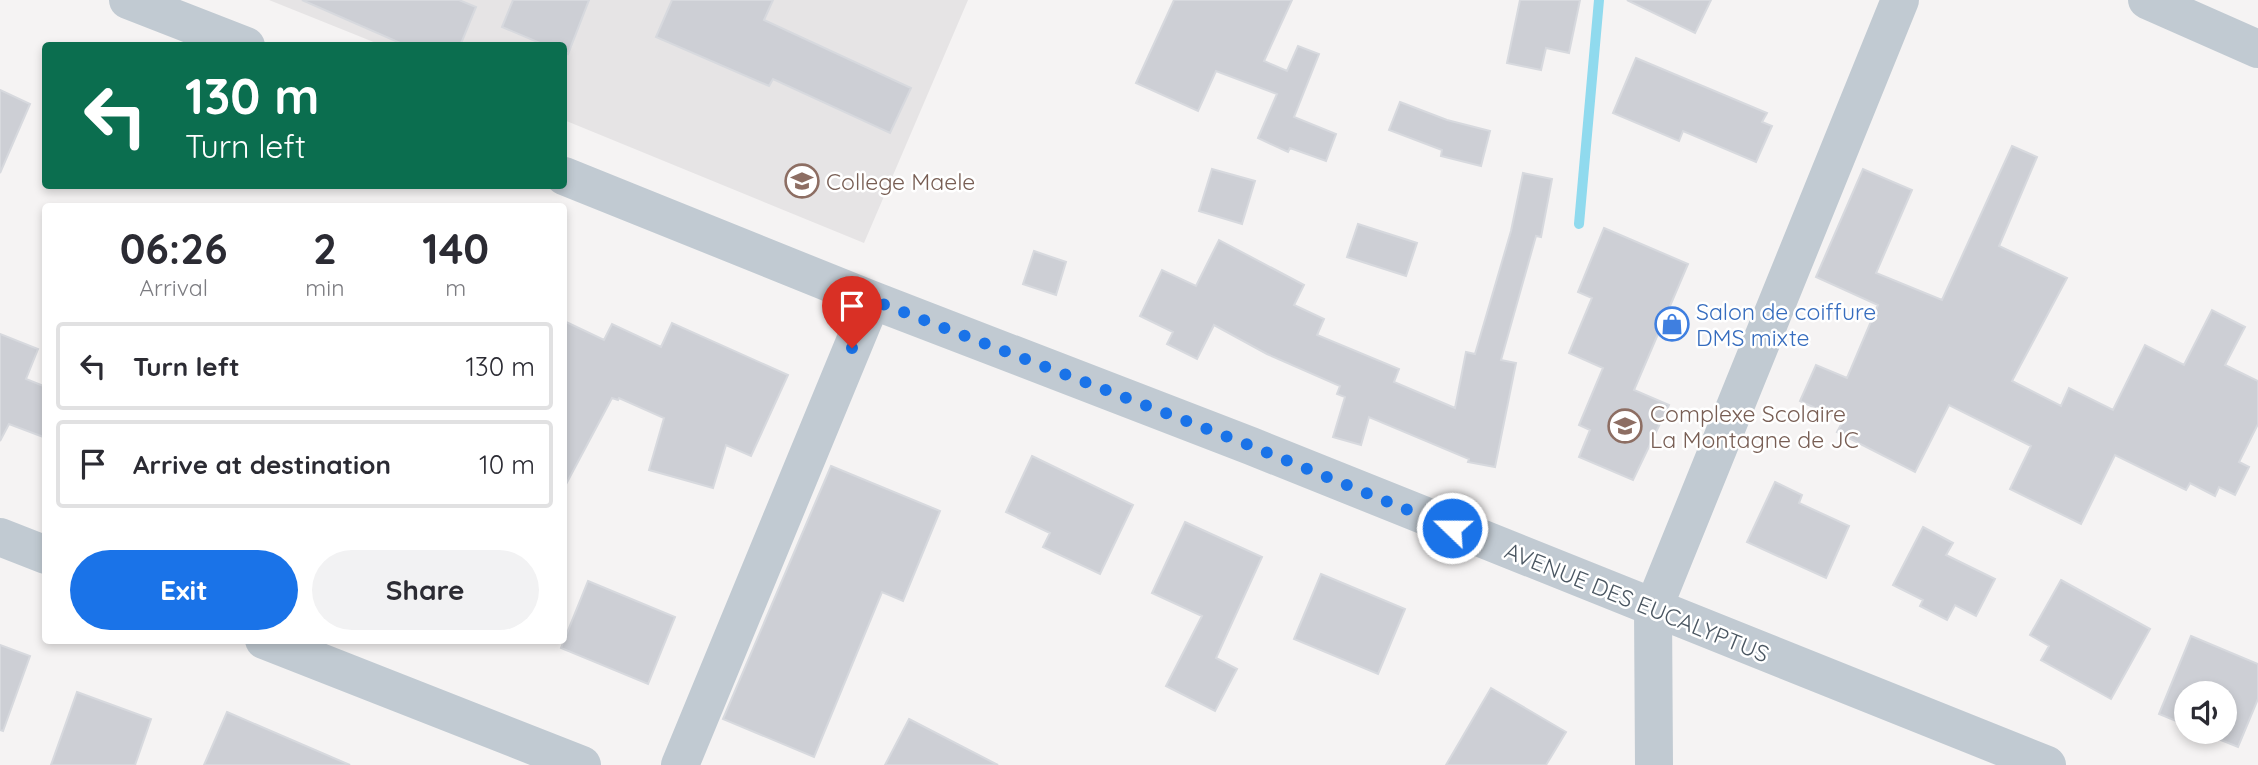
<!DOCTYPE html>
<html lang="en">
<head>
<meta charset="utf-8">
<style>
  body { margin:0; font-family:Quicksand,sans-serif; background:#f2f2f3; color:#2b2b33; height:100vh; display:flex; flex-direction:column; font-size:26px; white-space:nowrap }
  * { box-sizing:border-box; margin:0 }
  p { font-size:23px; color:#7c7c81 }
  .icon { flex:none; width:38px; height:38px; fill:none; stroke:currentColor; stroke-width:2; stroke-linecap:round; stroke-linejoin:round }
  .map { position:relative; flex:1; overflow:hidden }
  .side { position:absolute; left:42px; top:203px; width:525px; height:441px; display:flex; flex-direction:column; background:#fff; border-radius:7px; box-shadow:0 4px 10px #0003 }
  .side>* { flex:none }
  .banner { position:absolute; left:42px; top:42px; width:525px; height:147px; border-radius:7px; box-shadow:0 4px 10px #0003; background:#0b6e4f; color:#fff; overflow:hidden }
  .buttons { position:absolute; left:2174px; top:681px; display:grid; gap:14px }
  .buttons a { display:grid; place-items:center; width:63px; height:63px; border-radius:50%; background:#fff; box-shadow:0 4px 10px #0003; font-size:35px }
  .pin { position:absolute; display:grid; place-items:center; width:60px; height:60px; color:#fff; margin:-72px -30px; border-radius:50% 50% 50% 0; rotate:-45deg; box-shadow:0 0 7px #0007 }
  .pin .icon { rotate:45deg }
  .me { position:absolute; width:77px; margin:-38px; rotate:292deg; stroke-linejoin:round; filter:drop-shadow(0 0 5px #0008) }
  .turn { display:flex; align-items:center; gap:24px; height:147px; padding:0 28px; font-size:32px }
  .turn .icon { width:91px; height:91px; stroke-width:2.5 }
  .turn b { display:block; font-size:49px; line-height:60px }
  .eta { display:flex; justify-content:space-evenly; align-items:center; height:119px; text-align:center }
  .eta b { font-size:42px; font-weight:700; line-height:49px }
  .button { display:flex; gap:14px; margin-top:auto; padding:14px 28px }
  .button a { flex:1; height:80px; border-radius:42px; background:#1a73e8; color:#fff; font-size:28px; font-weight:700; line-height:80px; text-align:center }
  .button a+a { background:#f2f2f3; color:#2b2b33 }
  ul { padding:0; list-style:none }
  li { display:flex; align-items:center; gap:21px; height:88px; margin:0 14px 10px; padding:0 14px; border:4px solid #e1e1e2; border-radius:7px }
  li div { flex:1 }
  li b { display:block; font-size:26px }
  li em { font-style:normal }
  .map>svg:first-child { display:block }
  .education { fill:#e6e4e5 }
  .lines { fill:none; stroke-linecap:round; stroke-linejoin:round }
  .stream { stroke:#90daee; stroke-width:10 }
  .building { fill:#cdcfd5; stroke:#d7d9de; stroke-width:2 }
  .street { stroke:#c1cad2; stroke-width:38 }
  .route { stroke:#1a73e8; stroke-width:12; stroke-dasharray:0 21.6 }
  .labels { text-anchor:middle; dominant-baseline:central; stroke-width:5; stroke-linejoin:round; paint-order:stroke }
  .education-label { font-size:23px; fill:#785e54; stroke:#fff; text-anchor:start }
  .shop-label { font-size:23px; fill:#366cbe; stroke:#fff; text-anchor:start }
  .street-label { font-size:23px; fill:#4a5661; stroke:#fff }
</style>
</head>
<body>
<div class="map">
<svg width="2258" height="765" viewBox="0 0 2258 765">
  <rect width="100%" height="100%" fill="#f5f3f3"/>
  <path class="education" d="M269,0H968L864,243L564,120V46L381,45Z"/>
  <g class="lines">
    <path class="stream" d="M1579,224L1599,0"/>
  </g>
  <path class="building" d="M302,0H459L476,7L460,46H407Z
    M513,0H589L568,54L564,52V46H547L502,27Z
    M672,0H773L764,20L911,88L890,133L773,79L769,86L656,37Z
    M1174,0H1292L1264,61L1287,71L1298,46L1319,54L1294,117L1336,134L1326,161L1290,148L1288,152L1258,138L1277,94L1216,71L1198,111L1136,83Z
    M1520,0H1580L1569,53L1546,48L1541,70L1507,63Z
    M1627,0H1711L1695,33Z
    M1636,58L1767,113L1762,122L1772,126L1756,162L1683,131L1679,141L1613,113Z
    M0,90L30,104L0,173Z
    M1400,102L1447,120L1490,131L1481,166L1441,156L1442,150L1389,130Z
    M2012,146L2037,157L1999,246L2067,278L2012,381L2061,406L2069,388L2113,410L2145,345L2184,365L2212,310L2245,327L2225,365L2258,381V424L2239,462L2249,467L2235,495L2219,487L2215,496L2190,483L2186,490L2115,455L2081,524L2010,489L2031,446L1949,405L1915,472L1837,432L1843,421L1800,401L1816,365L1847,378L1878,305L1816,277L1863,169L1912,190L1876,273L1942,300Z
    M1212,169L1255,181L1242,224L1199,211Z
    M1523,173L1552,179L1541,237L1536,236L1501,360L1516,363L1495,467L1468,462L1469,459L1369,417L1361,445L1333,437L1345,397L1337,394L1340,386L1267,354L1214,325L1197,359L1167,344L1173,332L1140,316L1162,270L1196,286L1219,240L1304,285L1294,305L1324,319L1317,335L1399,369L1394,382L1455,408L1466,352L1475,354L1511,231Z
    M1358,224L1417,243L1406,276L1347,257Z
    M1604,228L1688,264L1634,390L1669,405L1633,480L1579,457L1590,430L1579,425L1603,368L1569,353L1592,298L1578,292Z
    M1034,251L1066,262L1056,295L1023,284Z
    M564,321L604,340L612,324L661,347L672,323L788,375L751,456L726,445L713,488L649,470L664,418L619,398L618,400L612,398L564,488Z
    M0,334L38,349L26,379L46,387V438L9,424L0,441Z
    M1032,456L1133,505L1100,574L1043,547L1050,533L1006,512Z
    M831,466L940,511L903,601L882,592L814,757L723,719Z
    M1775,482L1802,495L1799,503L1849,526L1826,578L1747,542Z
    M1185,522L1262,557L1216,658L1237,669L1215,711L1166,686L1202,616L1152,593Z
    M1923,527L1953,543L1946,555L1995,579L1976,616L1955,605L1947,620L1920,606L1923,600L1893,585Z
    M1321,574L1405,609L1378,674L1294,639Z
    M2061,580L2150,629L2111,699L2041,660L2049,646L2030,635Z
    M588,581L675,617L648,684L561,648Z
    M2191,636L2258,664V699L2238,747L2201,732H2224V693H2186V725L2159,714Z
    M0,645L30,656L3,731L0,730Z
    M1491,688L1566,732L1546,765H1446Z
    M77,692L151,719L135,765H51Z
    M227,712L350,765H204Z
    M909,719L998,765H885Z"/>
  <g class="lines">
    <path class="street" d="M128,0L246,46
      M2147,0L2258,49
      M564,176L872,300L1251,446L2047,765
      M0,537L46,555
      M264,640L582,765
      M680,765L872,300
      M1654,765L1653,609L1900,0"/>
  </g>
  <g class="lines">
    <path class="route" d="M852,348L872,300L1251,446L1452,528"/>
  </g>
  <defs>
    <symbol id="school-ring" viewBox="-11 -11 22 22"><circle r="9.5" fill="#fff" stroke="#8d6e63" stroke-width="1.5"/><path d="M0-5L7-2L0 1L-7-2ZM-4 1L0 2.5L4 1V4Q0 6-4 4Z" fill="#8d6e63"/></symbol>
    <symbol id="shop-ring" viewBox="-11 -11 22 22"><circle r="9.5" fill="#fff" stroke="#3f7fe0" stroke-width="1.5"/><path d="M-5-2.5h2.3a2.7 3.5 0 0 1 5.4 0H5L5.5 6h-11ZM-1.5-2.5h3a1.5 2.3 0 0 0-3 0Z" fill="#3f7fe0"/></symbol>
  </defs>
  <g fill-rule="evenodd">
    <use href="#school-ring" x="783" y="162" width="38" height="38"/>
    <use href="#shop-ring" x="1653" y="305" width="38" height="38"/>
    <use href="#school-ring" x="1606" y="407" width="38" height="38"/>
  </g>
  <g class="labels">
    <g class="education-label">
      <text x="826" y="181">College Maele</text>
      <text x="1650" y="413">Complexe Scolaire<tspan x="1650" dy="26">La Montagne de JC</tspan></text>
    </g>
    <g class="shop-label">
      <text x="1696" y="311">Salon de coiffure<tspan x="1696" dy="26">DMS mixte</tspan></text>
    </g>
    <g class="street-label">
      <text transform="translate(1637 602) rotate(22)">AVENUE DES EUCALYPTUS</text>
    </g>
  </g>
</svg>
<div class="buttons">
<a><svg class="icon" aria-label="sound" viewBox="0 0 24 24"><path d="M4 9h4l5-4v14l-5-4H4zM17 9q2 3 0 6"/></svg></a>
</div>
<div class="pin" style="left:852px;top:348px;background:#d93025"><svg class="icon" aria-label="arrive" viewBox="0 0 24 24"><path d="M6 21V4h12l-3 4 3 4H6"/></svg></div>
<svg class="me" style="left:1452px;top:528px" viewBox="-20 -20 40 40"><circle r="17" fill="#1a73e8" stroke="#fff" stroke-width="3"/><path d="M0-11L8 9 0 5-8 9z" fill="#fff"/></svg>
<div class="banner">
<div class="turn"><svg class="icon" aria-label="left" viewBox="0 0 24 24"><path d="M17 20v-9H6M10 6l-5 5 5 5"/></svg><div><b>130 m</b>Turn left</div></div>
</div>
<section class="side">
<div class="eta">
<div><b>06:26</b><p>Arrival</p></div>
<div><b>2</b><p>min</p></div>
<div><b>140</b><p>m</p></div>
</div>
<ul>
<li><svg class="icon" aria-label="left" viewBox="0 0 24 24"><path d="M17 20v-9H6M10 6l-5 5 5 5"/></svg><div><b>Turn left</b></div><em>130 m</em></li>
<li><svg class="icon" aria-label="arrive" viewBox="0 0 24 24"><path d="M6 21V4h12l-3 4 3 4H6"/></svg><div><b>Arrive at destination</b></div><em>10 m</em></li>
</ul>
<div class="button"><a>Exit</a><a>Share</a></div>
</section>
</div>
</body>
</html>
